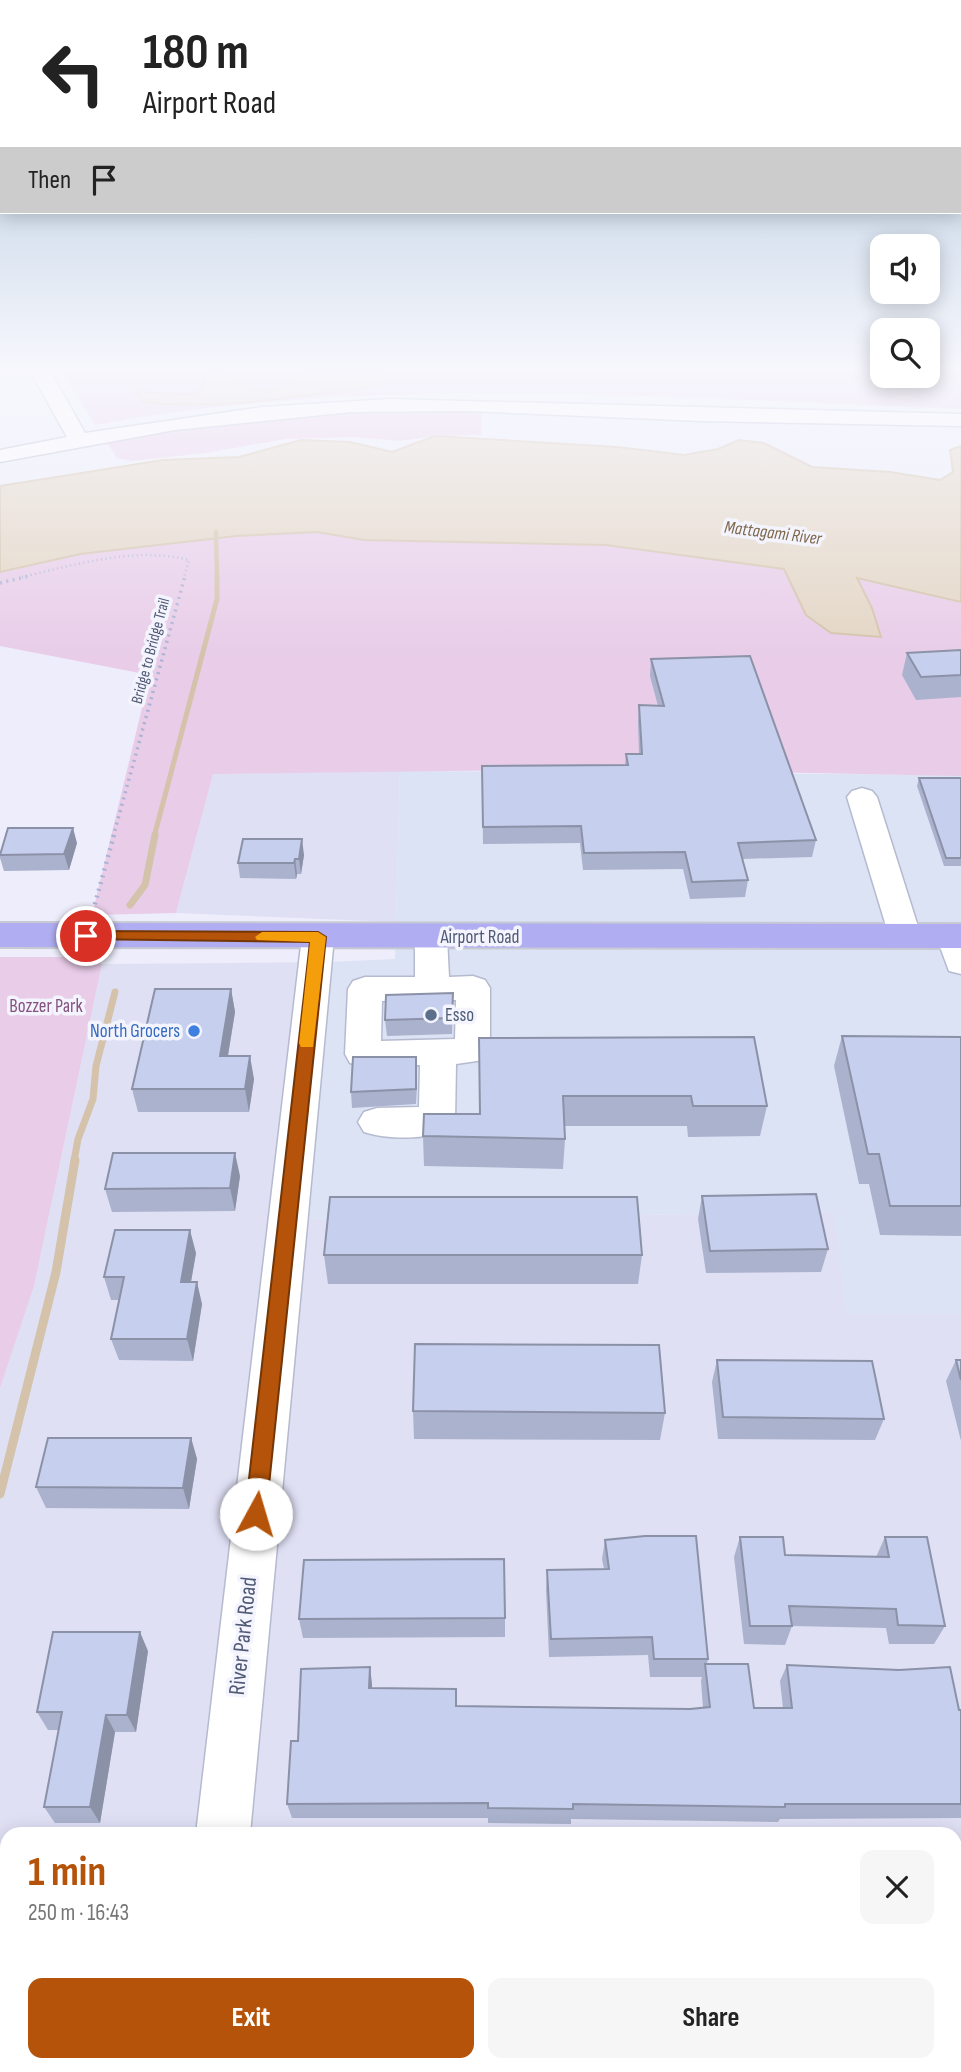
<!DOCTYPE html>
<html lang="en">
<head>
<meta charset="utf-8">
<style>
  body { margin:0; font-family:"Sofia Sans Condensed",sans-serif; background:#f6f6f6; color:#222; height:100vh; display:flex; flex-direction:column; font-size:26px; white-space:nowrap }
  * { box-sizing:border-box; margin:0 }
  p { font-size:23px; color:#767676 }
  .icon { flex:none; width:38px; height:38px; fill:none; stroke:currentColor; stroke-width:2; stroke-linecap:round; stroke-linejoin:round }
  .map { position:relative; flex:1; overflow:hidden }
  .side { position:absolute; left:0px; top:1827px; width:962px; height:245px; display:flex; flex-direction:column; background:#fff; border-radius:21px 21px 0 0; box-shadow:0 4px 18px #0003 }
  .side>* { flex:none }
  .guide { position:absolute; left:0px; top:0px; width:962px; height:214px; box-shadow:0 4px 18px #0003; background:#fff; color:#222; overflow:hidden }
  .fabs { position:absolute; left:870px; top:234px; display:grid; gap:14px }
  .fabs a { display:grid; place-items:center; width:70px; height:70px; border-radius:14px; background:#fff; box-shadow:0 4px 18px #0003; font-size:35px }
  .pin { position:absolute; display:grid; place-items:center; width:60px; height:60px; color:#fff; margin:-30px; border:4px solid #fff; border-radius:50%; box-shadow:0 2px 7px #0007 }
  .me { position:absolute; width:77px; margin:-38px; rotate:6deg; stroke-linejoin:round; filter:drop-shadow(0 0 5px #0008) }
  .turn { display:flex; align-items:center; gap:24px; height:147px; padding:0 28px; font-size:32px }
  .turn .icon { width:91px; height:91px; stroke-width:2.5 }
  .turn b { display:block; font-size:49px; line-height:60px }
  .then { display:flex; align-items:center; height:66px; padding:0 28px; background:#0003; gap:14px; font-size:26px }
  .round { display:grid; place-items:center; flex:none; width:74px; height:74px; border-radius:14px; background:#f6f6f6 }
  .overview { display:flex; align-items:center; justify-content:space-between; height:119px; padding:0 28px }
  h1 { font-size:42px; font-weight:700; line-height:52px; color:#b45309 }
  .button { display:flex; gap:14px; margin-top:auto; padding:14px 28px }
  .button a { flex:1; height:80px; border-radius:14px; background:#b45309; color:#fff; font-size:28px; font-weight:700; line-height:80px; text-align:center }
  .button a+a { background:#f6f6f6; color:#222 }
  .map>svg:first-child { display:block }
  .residential { fill:#dfe0f4 }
  .commercial { fill:#dce3f5 }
  .green { fill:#e8cce8 }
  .water { fill:#e3d5c3; stroke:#d4c2aa; stroke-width:2 }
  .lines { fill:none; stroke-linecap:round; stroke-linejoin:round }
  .stream-far3 { stroke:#d4c2aa; stroke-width:4.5 }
  .stream-far2 { stroke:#d4c2aa; stroke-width:5 }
  .stream-far1 { stroke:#d4c2aa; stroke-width:7 }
  .stream { stroke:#d4c2aa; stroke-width:9 }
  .minor-casing { stroke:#b5bacf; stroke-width:3 }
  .major-casing { stroke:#c7cad3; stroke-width:4 }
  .path-far2 { stroke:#aab3d3; stroke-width:2.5; stroke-dasharray:1 3.5; stroke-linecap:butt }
  .path-far1 { stroke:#aab3d3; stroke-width:3.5; stroke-dasharray:2 4.5; stroke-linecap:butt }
  .path { stroke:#aab3d3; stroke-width:4.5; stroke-dasharray:2 5; stroke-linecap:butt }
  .minor { fill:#fff; fill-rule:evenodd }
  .major { fill:#b0adf2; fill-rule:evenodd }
  .wall { fill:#abb2cd }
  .shaded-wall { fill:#8b91a7 }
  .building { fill:#c7cfee; stroke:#8b91a7; stroke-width:2 }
  .route { fill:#b45309; stroke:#753606; stroke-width:2 }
  .slow { fill:#f59e0b }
  .service-dot { fill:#5c6f8a; stroke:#f4f4fe; stroke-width:2.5 }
  .shop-dot { fill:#3f7fe0; stroke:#f4f4fe; stroke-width:2.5 }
  .labels { text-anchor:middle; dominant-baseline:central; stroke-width:7; stroke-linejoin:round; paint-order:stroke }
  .far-street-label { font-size:16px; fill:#515a75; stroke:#f4f4fe }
  .far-water-label { font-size:18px; font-style:italic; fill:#7f6749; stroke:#f4f4fe }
  .street-label { font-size:19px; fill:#515a75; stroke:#f4f4fe }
  .park-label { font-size:19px; fill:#85517f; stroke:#f4f4fe }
  .service-label { font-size:19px; fill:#4e5e75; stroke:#f4f4fe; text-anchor:start }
  .shop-label { font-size:19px; fill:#366cbe; stroke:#f4f4fe; text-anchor:end }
  .near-street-label { font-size:23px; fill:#515a75; stroke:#f4f4fe }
</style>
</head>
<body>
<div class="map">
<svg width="961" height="2072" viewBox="0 0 961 2072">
  <rect width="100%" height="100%" fill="#ededfb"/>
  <path class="residential" d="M400,771L396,922L176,913L213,774Z
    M328,962L305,1220L835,1212L847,1314H961V2072H170L171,2065H956V1834H7V2065L167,2072H0V1388L34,1286L102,964Z"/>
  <path class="commercial" d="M400,771L961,775V1314H847L834,1212L304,1220L328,962L395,959Z"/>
  <path class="green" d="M60,369H882V376H928V369H961V409C676,399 377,372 95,425Z
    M482,407L481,435L435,436L399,441L355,437L286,439L205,453L132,461L117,458L106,441L245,419L393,408Z
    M317,532L364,540L606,545L784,569L806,615L872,608L856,578L961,603V776L607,769L213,774L176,913L92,915L150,675L0,646V572L80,554L236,536Z
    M0,957H76L102,964L34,1286L0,1388Z"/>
  <path class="water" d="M206,369H224C244,395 286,402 302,369H388L390,374L384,385C304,395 225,411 144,402L136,392L195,395L203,386Z
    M435,436L617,447L684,455L718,449L739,440L764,443L812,467L890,472L940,480L953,472L950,450L961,446V602L857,578L872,608L881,637L831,633L806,615L784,569L606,545L364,540L317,532L236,536L80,554L0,572V486L163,460L239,457L301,440L350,442L392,452Z"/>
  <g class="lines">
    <path class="stream-far3" d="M216,532L217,577"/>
    <path class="stream-far2" d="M154,837L217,599V576"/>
    <path class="stream-far1" d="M130,905L145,885L155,835
      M74,1161L78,1139L93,1099L96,1066L115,992"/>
    <path class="stream" d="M0,1494L56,1272L75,1160"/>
    <defs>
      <path id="minor" d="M29,369H49L85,433L262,407L390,399L961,414V426L701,421L468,411L351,412L175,430L0,462V450L67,437Z
        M862,788L872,791L877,797L921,936L917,944L905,947L893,944L889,936L847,797L852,791Z
        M952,925L961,928V974L949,971L936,936L940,928Z
        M318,926L330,929L334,937L250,1834H196L302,937L306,929Z
        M431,926L443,929L447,937L449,977L473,976L485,980L490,988V1051L484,1060L456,1064L455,1121L450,1131C425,1139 389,1140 364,1132L358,1122L364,1112L377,1108L419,1107L420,1065L363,1067L350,1063L345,1054L348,989L353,981L365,977H415V937L419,929ZM456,1000L455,1039L381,1041L382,1001Z
        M0,1906H7V1962H0Z
        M956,1912H961V1968H956Z
        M697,2065H757L758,2072H698Z"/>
      <path id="major" d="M0,923L961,924V948L0,947Z"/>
    </defs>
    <use href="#minor" class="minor-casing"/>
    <use href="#major" class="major-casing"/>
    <path class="path-far2" d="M794,369L884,383L961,390
      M22,577C74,565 136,546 189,560L184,577"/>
    <path class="path-far1" d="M0,583L29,576
      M113,837L185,576"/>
    <path class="path" d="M93,911L114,835"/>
    <use href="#minor" class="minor"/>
    <use href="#major" class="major"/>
  </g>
  <path class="wall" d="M961,650V697L916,700L902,675L907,653Z
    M651,659L816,840L812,857L742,859L748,880L745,897L690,899L683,869L583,870L580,843L483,844L482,766L625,765L626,754H639L638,722L639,705L658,706L650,676Z
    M919,778H961V866H944L917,786Z
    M77,843L69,870L4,871L0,858V852Z
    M304,855L301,874H297L296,879L240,878L238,863Z
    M231,989L235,1012L228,1056L254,1079L249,1112H138L132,1089Z
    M453,993L452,1034L387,1036L385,1020Z
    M842,1036L961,1037V1236L880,1235L869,1184H859L834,1066Z
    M479,1038L767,1106L760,1136L688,1137L687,1126H564L565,1139L563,1169L424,1166L423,1136L479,1114Z
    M416,1057V1104L352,1108L351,1092Z
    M240,1176L235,1211L112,1212L105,1189Z
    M702,1196L828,1249L821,1272L706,1273L698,1219Z
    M196,1253L191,1282L202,1304L193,1361L119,1360L111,1339L119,1300H111L104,1277Z
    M324,1255H642L638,1284H328Z
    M717,1360L884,1419L875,1440L718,1439L712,1382Z
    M956,1360H961V1441L946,1381Z
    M413,1411L665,1413L660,1440L414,1439Z
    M191,1438L197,1459L189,1509L46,1508L36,1487Z
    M740,1537L785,1555L876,1557L885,1537L945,1626L934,1644H889L886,1628L792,1626L785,1645L744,1644L734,1557Z
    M605,1540L708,1659L707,1664L754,1708H783L780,1681L787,1665L961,1710V1818L780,1819L778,1822L571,1819V1824L488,1823V1818H292L287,1804L298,1741L370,1667L372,1689L457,1706L690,1709L703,1708L701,1681L702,1677H650L648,1655L549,1657L546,1589L547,1570L604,1569L602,1559Z
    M505,1618V1637L303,1638L299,1619Z
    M148,1651L136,1732H115L100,1823H55L44,1807L59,1730H48L37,1712Z
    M841,2065H932L933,2072H842Z"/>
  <path class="shaded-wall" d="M73,828L77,843L69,870L64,854Z
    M302,839L304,855L301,874L299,859Z
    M295,859L297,874L296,879L294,863Z
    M231,989L235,1012L224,1079L220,1056Z
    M250,1056L254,1079L249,1112L245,1089Z
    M416,1057L417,1073L416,1104Z
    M235,1153L240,1176L235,1211L230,1188Z
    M190,1230L196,1253L187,1304L181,1282Z
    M197,1282L202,1304L193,1361L187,1339Z
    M191,1438L197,1459L189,1509L183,1488Z
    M140,1632L148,1651L136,1732L127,1715Z
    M370,1667L372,1684V1705L369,1688Z
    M106,1715L115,1732L100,1823L90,1807Z"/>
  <path class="building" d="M961,650V675L921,677L907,653Z
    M750,656L816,840L738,843L748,880L692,882L685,852L584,853L581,826L483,827L482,766L628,765L626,754H642L639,705L664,706L651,659Z
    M919,778H961V858H946Z
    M8,828H73L64,854L0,855Z
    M243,839H302L299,859H295L294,863H238Z
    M155,989H231L220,1056H250L245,1089H132Z
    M453,993L452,1018L385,1020L386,995Z
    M842,1036L961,1037V1206H890L879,1154H868Z
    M754,1037L767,1106H693L691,1096H563L565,1139L423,1136L424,1114H480L479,1038Z
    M353,1057H416V1089L351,1092Z
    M113,1153H235L230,1188L105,1189Z
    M816,1194L828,1249L710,1251L702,1196Z
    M330,1197H637L642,1255H324Z
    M115,1230H190L181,1282H197L187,1339H111L124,1277H104Z
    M415,1344L659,1345L665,1413L413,1411Z
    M717,1360L872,1361L884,1419L723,1417Z
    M956,1360H961V1380Z
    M48,1438H191L183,1488L36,1487Z
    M645,1536H696L708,1659H654L652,1637L551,1639L547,1570L609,1569L605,1540Z
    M740,1537H783L785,1555L889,1557L885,1537H927L945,1626L898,1625L896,1609L789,1606L792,1626H750Z
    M504,1559L505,1618L299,1619L304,1560Z
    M53,1632H140L127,1715H106L90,1807H44L62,1712H37Z
    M705,1664H748L754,1708H792L787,1665L899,1670L950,1667L959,1710H961V1804H785V1807L573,1804V1809L488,1808V1803L287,1804L291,1741H298L301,1669L370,1667L369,1688L456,1689V1706L690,1709L710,1707Z
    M0,2051H7V2065H641V2072H0Z
    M853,2065H932L933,2072H854Z"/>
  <linearGradient id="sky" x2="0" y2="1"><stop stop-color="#a6c1d9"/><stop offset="0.56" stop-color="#f7f7fd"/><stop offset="1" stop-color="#f7f7fd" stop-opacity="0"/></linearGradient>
  <rect width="961" height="659" fill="url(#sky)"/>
  <path class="route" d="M86,931L318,932L326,937L266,1514L263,1521L256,1524L248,1521L245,1514L310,942L81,939V932Z"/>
  <path class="slow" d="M262,932H318L326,937L313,1047H301L299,1043L310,942L257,940L255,937Z"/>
  <circle class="service-dot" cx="431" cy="1015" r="7"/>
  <circle class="shop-dot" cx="194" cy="1031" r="7"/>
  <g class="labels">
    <g class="far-street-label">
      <text transform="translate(151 651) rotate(-75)">Bridge to Bridge Trail</text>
    </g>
    <g class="far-water-label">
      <text transform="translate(773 533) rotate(7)">Mattagami River</text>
    </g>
    <g class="street-label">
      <text x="480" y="937">Airport Road</text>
    </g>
    <g class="park-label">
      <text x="46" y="1006">Bozzer Park</text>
    </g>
    <g class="service-label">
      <text x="445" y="1015">Esso</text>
    </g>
    <g class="shop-label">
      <text x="180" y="1031">North Grocers</text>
    </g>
    <g class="near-street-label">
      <text transform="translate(243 1636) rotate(-84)">River Park Road</text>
    </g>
  </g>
</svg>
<div class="fabs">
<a><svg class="icon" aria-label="sound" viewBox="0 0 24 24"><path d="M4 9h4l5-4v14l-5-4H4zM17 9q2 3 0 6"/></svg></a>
<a><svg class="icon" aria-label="search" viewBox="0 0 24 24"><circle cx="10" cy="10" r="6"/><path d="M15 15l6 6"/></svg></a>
</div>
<div class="pin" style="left:86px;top:936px;background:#d93025"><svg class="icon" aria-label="arrive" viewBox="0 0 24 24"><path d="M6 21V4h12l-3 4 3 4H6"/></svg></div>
<svg class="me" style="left:256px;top:1514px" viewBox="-20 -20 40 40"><circle r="19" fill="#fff"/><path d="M0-13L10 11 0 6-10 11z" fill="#b45309"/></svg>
<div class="guide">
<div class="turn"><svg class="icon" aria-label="left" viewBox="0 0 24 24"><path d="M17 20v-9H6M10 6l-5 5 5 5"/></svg><div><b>180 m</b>Airport Road</div></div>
<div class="then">Then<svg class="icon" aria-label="arrive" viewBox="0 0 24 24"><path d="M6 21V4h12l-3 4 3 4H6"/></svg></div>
</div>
<section class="side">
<div class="overview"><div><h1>1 min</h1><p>250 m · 16:43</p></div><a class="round"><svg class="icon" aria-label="close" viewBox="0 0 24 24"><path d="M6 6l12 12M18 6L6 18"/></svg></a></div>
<div class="button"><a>Exit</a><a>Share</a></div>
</section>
</div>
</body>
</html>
